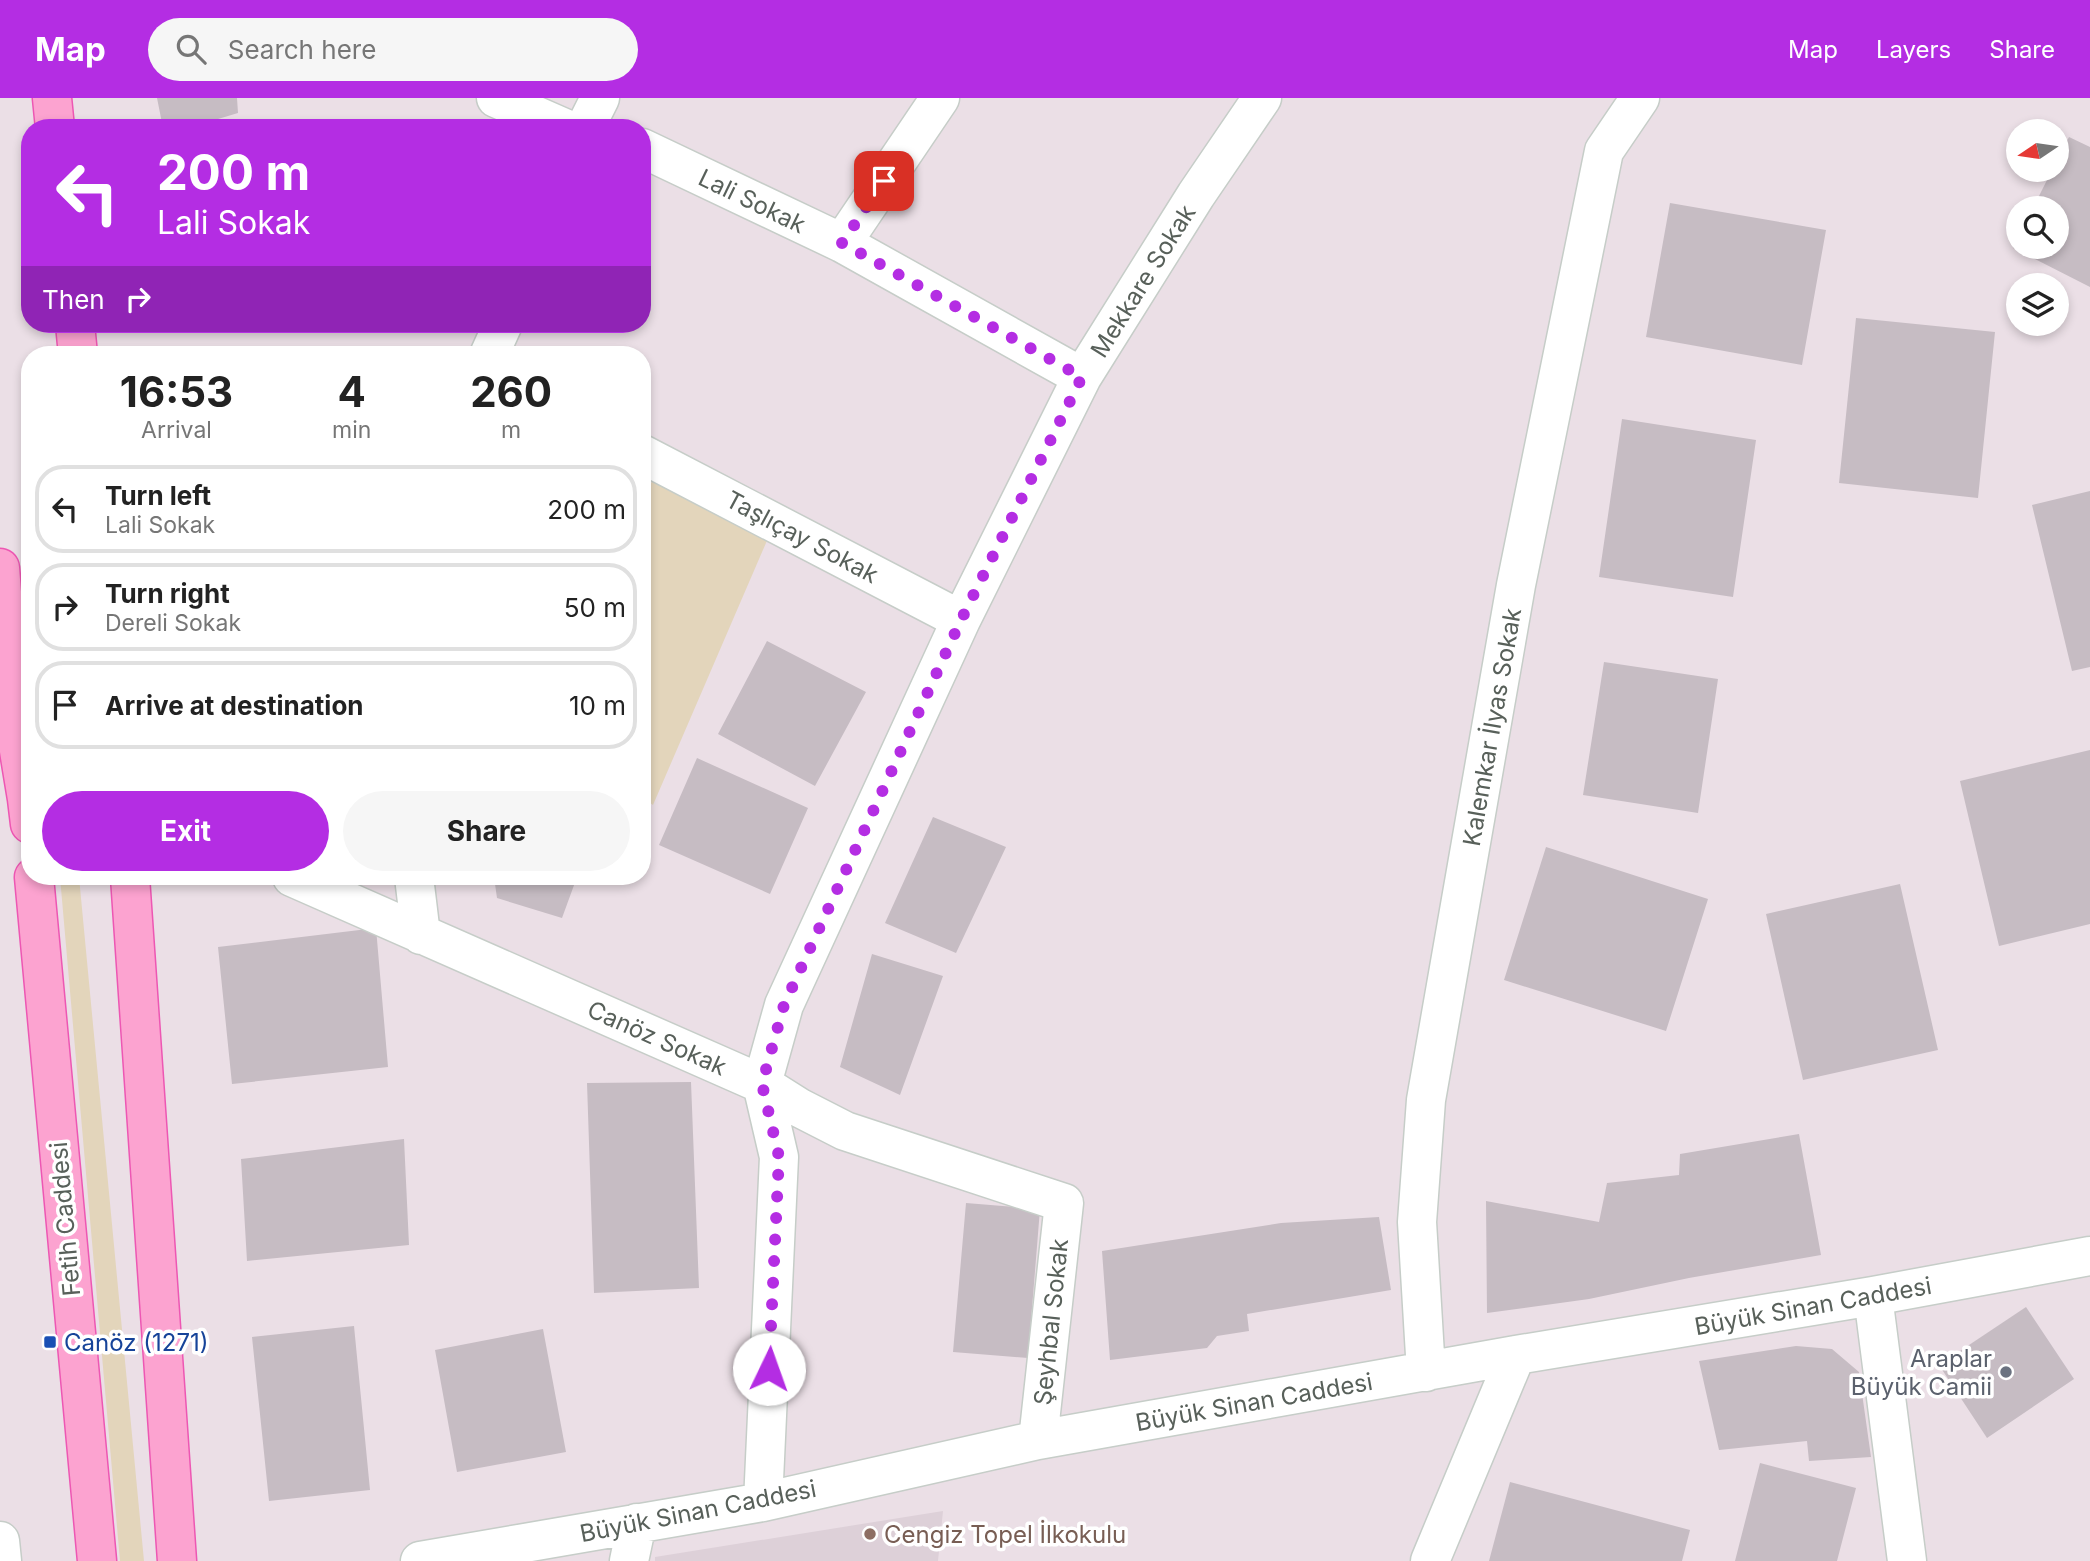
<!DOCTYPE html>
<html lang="en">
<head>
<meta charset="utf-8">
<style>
  body { margin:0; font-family:Inter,sans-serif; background:#f6f6f6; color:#222; height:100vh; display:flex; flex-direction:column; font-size:26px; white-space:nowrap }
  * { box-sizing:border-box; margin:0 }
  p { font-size:23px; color:#767676 }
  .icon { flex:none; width:38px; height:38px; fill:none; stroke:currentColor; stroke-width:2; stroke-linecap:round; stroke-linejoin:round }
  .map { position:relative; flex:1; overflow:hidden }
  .drawer { position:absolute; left:21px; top:248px; width:630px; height:539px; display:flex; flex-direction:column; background:#fff; border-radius:28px; box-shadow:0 4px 10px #0003 }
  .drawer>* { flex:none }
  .banner { position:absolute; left:21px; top:21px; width:630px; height:214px; border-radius:28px; box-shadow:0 4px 10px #0003; background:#b42de3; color:#fff; overflow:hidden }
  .needle { width:46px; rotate:257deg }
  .tools { position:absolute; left:2006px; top:21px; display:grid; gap:14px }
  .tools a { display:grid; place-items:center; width:63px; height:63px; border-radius:50%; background:#fff; box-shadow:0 4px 10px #0003; font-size:35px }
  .pin { position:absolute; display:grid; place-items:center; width:60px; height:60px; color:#fff; margin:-30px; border-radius:14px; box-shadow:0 4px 10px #0006 }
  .me { position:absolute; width:77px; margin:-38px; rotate:3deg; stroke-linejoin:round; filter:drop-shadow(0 0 5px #0008) }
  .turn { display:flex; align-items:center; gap:24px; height:147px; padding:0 21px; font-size:32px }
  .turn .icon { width:91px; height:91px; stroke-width:2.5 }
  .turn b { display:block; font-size:49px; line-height:60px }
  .then { display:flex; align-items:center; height:66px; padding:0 21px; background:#0003; gap:14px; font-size:26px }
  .eta { display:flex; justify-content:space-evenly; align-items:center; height:119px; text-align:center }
  .eta b { font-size:42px; font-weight:700; line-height:49px }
  .action { display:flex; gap:14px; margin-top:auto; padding:14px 21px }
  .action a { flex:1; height:80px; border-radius:42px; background:#b42de3; color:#fff; font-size:28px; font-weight:700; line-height:80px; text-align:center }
  .action a+a { background:#f6f6f6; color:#222 }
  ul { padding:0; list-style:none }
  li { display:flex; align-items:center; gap:21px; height:88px; margin:0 14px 10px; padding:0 7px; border:4px solid #e0e0e0; border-radius:28px }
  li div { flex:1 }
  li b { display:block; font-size:26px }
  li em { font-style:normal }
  header { display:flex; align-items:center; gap:42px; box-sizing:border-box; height:98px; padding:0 35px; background:#b42de3; color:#fff }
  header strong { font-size:33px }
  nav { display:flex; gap:38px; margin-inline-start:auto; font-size:24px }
  .search { width:490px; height:63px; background:#f6f6f6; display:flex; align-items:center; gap:18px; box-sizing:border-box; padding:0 24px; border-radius:38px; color:#767676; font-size:26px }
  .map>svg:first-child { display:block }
  .education { fill:#ddd0d8 }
  .green { fill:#e3d5bb }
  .building { fill:#c6bcc3 }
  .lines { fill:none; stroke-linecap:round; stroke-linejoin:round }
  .minor-casing { stroke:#c6cdc8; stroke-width:41 }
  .major-casing { stroke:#ed57b3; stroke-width:41 }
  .minor { stroke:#fff; stroke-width:38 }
  .major { stroke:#fca3d0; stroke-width:38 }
  .route { stroke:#b42de3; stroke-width:12; stroke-dasharray:0 21.6 }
  .transit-dot { fill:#1a4fb4; stroke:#fff; stroke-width:2.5 }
  .worship-dot { fill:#6b7280; stroke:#fff; stroke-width:2.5 }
  .education-dot { fill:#8d6e63; stroke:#fff; stroke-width:2.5 }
  .labels { text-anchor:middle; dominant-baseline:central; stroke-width:7; stroke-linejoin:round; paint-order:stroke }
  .street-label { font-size:24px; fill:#58605a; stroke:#fff }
  .transit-label { font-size:24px; fill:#164399; stroke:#fff; text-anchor:start }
  .worship-label { font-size:24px; fill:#5b616d; stroke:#fff; text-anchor:end }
  .education-label { font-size:24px; fill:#785e54; stroke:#fff; text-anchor:start }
</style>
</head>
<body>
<header>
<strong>Map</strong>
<div class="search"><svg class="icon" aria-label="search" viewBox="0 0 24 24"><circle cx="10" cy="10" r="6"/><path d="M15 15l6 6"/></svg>Search here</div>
<nav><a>Map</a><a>Layers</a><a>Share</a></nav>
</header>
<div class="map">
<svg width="2090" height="1463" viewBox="0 0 2090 1463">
  <rect width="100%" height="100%" fill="#ebdfe6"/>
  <path class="education" d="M943,1413L938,1463H655V1459Z"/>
  <path class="green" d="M654,378L772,431L653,707L642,699V408Z
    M60,779H79L144,1463H120Z"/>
  <path class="building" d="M157,0H237L238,15L188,30H163Z
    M2069,39L2090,49V189L2013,150L2018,141V149H2056V110H2033L2052,72H2056V64Z
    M1670,105L1826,132L1802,267L1646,239Z
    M1856,220L1995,234L1978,400L1839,385Z
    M188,226H242V228L197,232Z
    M1622,321L1756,342L1733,499L1599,479Z
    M2090,393V569L2072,573L2032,407Z
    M767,543L866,594L815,688L718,636Z
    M1604,564L1718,581L1698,715L1583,697Z
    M2090,652V826L1999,848L1960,683Z
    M697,660L808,710L770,796L659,747Z
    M933,719L1006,749L956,855L885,825Z
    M1546,749L1708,801L1666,933L1504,882Z
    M494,779H577L562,820L497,800Z
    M1900,786L1938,952L1803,982L1766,816Z
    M376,830L388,969L232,986L218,849Z
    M872,856L943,878L900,997L840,969Z
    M691,984L699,1190L594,1195L587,985Z
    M1799,1036L1821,1157L1689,1180L1589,1201L1487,1215L1486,1103L1599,1124L1607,1085L1679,1077L1680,1056Z
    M404,1041L409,1147L247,1163L241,1061Z
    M966,1105L1040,1111L1028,1260L953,1254Z
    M1379,1119L1391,1192L1247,1216L1249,1233L1217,1238L1207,1250L1110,1262L1102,1153L1281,1125Z
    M2026,1209L2074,1281L1987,1340L1939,1267Z
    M354,1228L370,1392L269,1403L252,1239Z
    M543,1231L566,1354L457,1374L435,1252Z
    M1796,1248L1832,1251L1859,1274L1871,1359L1809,1363L1807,1343L1719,1352L1699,1263Z
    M1760,1365L1856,1390L1837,1463H1735Z
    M1510,1384L1690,1432L1682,1463H1489Z"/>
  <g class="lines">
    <defs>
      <path id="minor" d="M496,0L564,30
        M585,30L600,0
        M642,50L842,145L1082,279
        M842,145L940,0
        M489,257L503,226
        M642,356L961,522
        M292,779L762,986L800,1010L845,1033L1064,1105L1038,1342
        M414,779L421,837
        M1873,1198L1907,1463
        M1426,1274L1417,1124L1426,1002L1516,487L1604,53L1640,0
        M763,1404L779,1059L762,986L784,907L961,522L1082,279L1196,97L1262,0
        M0,1443L2,1463
        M420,1463L763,1404L1038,1342L1516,1257L1873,1198L2090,1158
        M629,1463L637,1425
        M1430,1463L1516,1257"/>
      <path id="major" d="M52,0L55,30
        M75,226L78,257
        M0,470L11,604L27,701L30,726
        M34,779L97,1463
        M130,779L177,1463"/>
    </defs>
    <use href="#minor" class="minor-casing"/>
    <use href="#major" class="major-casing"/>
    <use href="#minor" class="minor"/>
    <use href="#major" class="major"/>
  </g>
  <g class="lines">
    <path class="route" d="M769,1271L779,1059L762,986L784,907L961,522L1082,279L842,145L884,83"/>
  </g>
  <rect class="transit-dot" x="43" y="1237" width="14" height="14" rx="3.5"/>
  <circle class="worship-dot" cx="2006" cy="1274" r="7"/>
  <circle class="education-dot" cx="870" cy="1436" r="7"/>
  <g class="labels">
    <g class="street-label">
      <text transform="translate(752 103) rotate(26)">Lali Sokak</text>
      <text transform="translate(1143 183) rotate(-58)">Mekkare Sokak</text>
      <text transform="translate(802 439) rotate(28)">Taşlıçay Sokak</text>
      <text transform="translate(1492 629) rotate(-80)">Kalemkar İlyas Sokak</text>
      <text transform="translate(657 940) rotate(24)">Canöz Sokak</text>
      <text transform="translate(65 1121) rotate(-95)">Fetih Caddesi</text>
      <text transform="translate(1813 1208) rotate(-10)">Büyük Sinan Caddesi</text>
      <text transform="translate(1051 1224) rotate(-84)">Şeyhbal Sokak</text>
      <text transform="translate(1254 1304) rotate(-10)">Büyük Sinan Caddesi</text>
      <text transform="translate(698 1413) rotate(-11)">Büyük Sinan Caddesi</text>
    </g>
    <g class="transit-label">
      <text x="64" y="1244">Canöz (1271)</text>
    </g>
    <g class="worship-label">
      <text x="1992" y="1260">Araplar<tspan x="1992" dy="28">Büyük Camii</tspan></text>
    </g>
    <g class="education-label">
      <text x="884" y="1436">Cengiz Topel İlkokulu</text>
    </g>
  </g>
</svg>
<div class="tools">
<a><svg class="needle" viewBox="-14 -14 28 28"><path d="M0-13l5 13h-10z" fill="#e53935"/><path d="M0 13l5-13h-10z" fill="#767676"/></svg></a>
<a><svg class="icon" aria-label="search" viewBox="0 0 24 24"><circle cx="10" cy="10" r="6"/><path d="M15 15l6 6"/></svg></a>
<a><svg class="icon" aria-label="layers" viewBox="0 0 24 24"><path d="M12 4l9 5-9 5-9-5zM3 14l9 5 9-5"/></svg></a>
</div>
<div class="pin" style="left:884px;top:83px;background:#d93025"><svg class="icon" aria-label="arrive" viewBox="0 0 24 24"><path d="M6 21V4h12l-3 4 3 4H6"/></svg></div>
<svg class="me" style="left:769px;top:1271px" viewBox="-20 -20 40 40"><circle r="19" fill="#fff"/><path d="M0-13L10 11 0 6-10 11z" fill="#b42de3"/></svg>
<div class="banner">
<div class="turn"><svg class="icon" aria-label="left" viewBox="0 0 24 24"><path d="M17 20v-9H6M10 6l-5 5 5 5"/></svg><div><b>200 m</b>Lali Sokak</div></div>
<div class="then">Then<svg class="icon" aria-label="right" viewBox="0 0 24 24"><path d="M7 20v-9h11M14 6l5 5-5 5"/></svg></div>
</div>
<section class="drawer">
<div class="eta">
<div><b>16:53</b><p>Arrival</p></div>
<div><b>4</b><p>min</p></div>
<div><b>260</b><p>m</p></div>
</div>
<ul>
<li><svg class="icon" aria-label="left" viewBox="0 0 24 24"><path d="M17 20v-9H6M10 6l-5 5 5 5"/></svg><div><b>Turn left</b><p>Lali Sokak</p></div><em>200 m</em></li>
<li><svg class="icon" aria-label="right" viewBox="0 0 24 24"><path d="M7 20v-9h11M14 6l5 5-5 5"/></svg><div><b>Turn right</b><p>Dereli Sokak</p></div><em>50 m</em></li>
<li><svg class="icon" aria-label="arrive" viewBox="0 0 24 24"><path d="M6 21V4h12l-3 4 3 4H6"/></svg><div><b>Arrive at destination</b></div><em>10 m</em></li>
</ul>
<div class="action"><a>Exit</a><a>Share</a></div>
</section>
</div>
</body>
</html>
